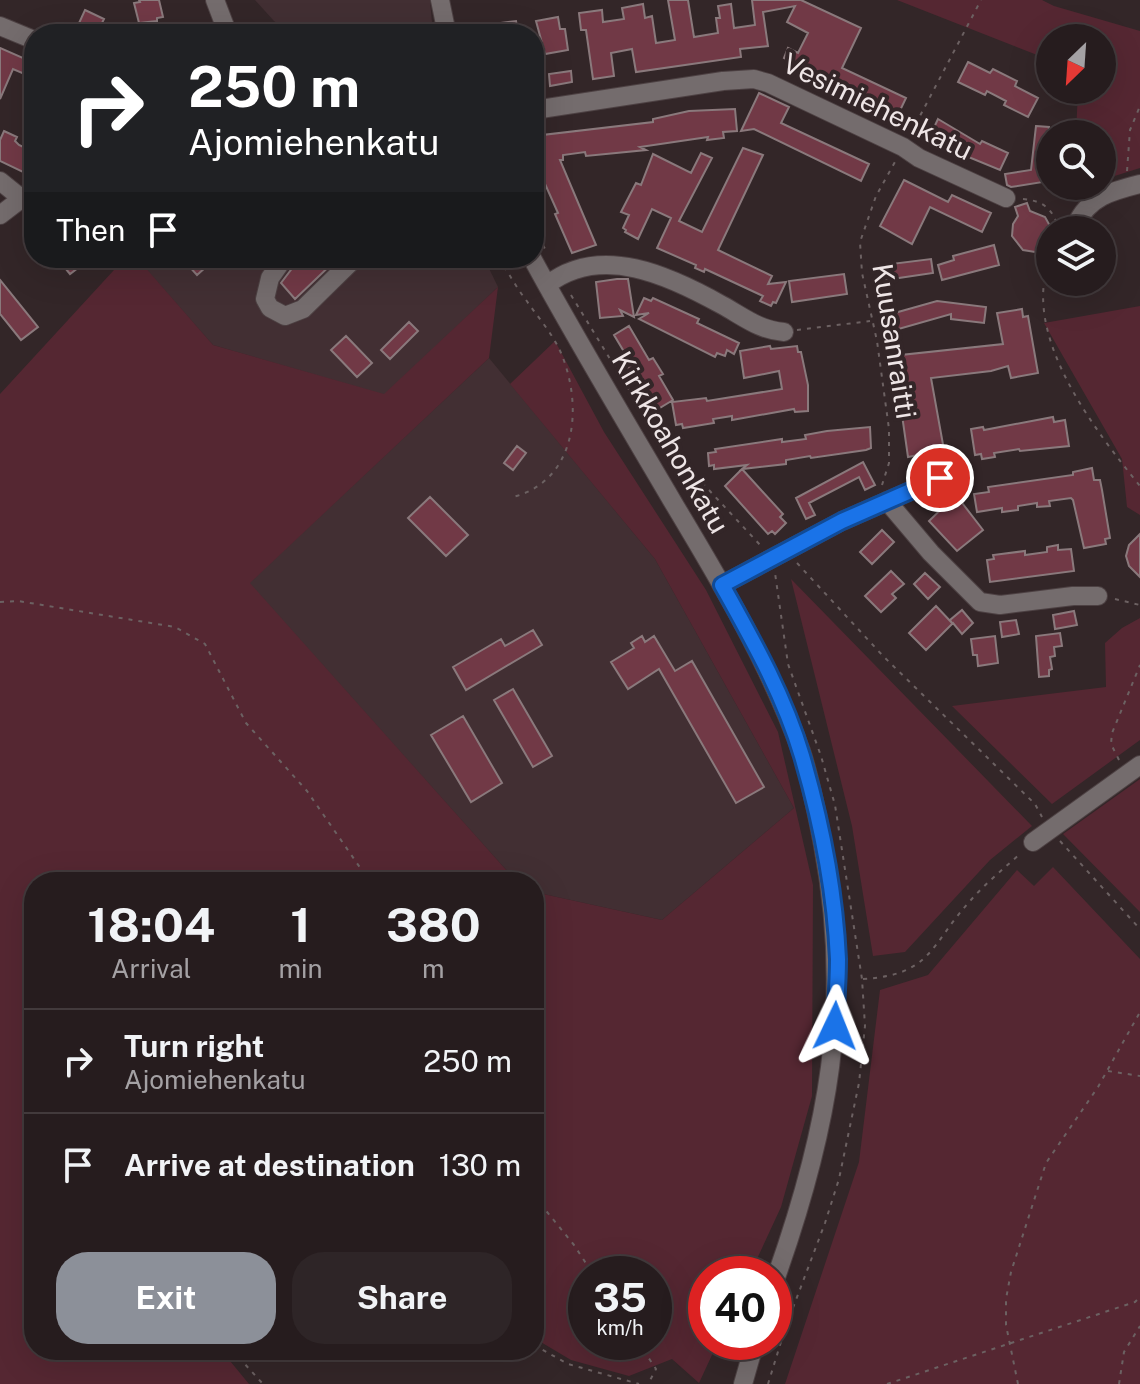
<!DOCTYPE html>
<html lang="en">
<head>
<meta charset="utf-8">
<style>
  body { margin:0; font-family:"Public Sans",sans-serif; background:#2e2527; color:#f1f3f6; height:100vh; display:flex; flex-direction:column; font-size:30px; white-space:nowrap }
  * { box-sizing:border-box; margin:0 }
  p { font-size:26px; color:#a4a1a4 }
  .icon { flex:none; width:44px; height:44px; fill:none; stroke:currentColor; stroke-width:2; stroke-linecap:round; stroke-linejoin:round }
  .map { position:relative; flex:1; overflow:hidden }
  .panel { position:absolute; left:24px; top:872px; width:520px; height:488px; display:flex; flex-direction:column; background:#261c1e; border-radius:32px; box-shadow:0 8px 32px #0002,0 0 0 2px #423a3c }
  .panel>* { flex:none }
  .top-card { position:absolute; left:24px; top:24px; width:520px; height:244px; border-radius:32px; box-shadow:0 8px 32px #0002,0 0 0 2px #423a3c; background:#202124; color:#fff; overflow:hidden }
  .needle { width:52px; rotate:205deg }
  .controls { position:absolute; left:1036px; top:24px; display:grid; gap:16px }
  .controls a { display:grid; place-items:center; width:80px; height:80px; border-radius:50%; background:#261c1e; box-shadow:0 8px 32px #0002,0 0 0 2px #423a3c; font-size:40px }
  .speed { position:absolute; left:568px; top:1256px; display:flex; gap:16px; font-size:40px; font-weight:700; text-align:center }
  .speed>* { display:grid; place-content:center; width:104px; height:104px; border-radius:50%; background:#261c1e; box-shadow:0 8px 32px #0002,0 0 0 2px #423a3c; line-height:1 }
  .speed small { font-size:20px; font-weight:400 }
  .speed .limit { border:12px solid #d22; background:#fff; color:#111 }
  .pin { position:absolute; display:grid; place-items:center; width:68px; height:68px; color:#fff; margin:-34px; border:4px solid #fff; border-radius:50%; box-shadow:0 2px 8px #0007 }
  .me { position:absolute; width:88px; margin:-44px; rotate:2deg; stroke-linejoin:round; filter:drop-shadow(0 0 6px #0008) }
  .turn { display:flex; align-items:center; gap:28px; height:168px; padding:0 32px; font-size:36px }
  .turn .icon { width:104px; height:104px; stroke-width:2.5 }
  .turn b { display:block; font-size:56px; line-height:68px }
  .then { display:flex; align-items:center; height:76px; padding:0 32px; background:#0003; gap:16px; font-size:30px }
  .eta { display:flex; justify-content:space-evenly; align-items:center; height:136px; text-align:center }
  .eta b { font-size:48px; font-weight:700; line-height:56px }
  .primary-button { display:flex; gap:16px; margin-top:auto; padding:16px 32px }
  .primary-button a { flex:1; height:92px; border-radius:32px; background:#8c9099; color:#fff; font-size:32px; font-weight:700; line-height:92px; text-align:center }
  .primary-button a+a { background:#2e2527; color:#f1f3f6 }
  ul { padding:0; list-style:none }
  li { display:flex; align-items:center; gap:24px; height:104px; padding:0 32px; border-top:2px solid #423a3c }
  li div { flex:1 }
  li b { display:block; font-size:30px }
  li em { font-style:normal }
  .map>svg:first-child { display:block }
  .built { fill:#422f33 }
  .green { fill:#552732; fill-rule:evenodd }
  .building { fill:#713946; stroke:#8a797c; stroke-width:2 }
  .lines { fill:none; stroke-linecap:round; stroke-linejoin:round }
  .minor-casing { stroke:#4d4143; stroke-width:20 }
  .path { stroke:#6c6162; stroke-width:2; stroke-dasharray:4 6; stroke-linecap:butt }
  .minor { stroke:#746c6d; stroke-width:18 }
  .route-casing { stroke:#114b97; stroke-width:20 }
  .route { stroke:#1a73e8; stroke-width:14 }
  .labels { text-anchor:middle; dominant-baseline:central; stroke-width:8; stroke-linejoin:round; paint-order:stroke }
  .street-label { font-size:28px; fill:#eee5e6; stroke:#332628 }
</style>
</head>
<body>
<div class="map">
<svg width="1140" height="1384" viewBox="0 0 1140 1384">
  <rect width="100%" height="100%" fill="#332628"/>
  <path class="built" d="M255,0H430L433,34H293L274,21Z
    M152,258H484L498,287L385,395L213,345L144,267Z
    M489,358L655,559L794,808L662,920L534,892V882H517L249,583Z"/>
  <path class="green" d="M897,0H1042L1054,6L1140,31V168L1102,180V134H1076L1078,90H1102V38H1050V60Z
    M125,258H137L213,345L384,394L498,287L489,358L250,583L517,882H34V1350H221L249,1384H0V394Z
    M1140,306V515L1127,507L1122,459L1044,323Z
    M555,341L604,432L706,590L778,732L813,885L812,1096L781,1207L750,1274H706V1342H718L699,1383L672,1359L629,1376L571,1360L534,1338V892L662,920L794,808L655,559L510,384ZM586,1274H654V1342H586Z
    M791,579L1032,826L990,860L905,952L873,956L852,826Z
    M1140,618V740L1052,804L952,706L1106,687L1105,643L1122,628Z
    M1140,779V912L1063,834Z
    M1053,867L1140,959V1384H785L859,1162L880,990L928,975L1017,870L1034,886Z"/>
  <path class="building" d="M139,0H159L163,17L157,18V21L139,23L134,3L140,2Z
    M668,0H688L694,37L718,33L716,18H720L718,6L731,4L734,28L755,25L752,0H801L861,28L842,68L906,98L895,121L832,91L836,83L784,58L788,48L798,53L808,33L787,22L795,6L763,12L768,46L740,49L741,57L636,72L632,49L611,53L614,76L593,79L586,30H581L579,13L602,10L603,22L624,19L622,8L643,4L645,18L652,16L656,43L675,40Z
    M85,10L104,19L102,23L127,34H74Z
    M558,17L560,29H565L568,50L545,54L536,21Z
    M516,21L518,34H494L492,24Z
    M0,48L25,59L26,56L34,60V78L13,69L0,99Z
    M968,62L990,73L993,69L1017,81L1015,86L1038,98L1028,117L1004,105L1006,101L987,91L985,95L958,82Z
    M571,71L572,82L550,86L549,74Z
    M759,93L789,107L781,123L869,164L861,181L754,129L741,131Z
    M735,109L737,131L723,132L724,138L707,140L708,137L640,147L646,150L586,156L585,152L563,155V160H560L596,245L572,253L555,214L558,213L537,166L534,136L653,122V119L689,111Z
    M938,119L980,144L982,141L1008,153L1000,170L949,149L951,146L930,136Z
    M1036,126L1049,127L1043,182L1011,187L1007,185L1005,174L1031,170Z
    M4,131L17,137L15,141L19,145L32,151L23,172L0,161V140Z
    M743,148L763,155L718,250L772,276L768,284L786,282L776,303L773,302L771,306L760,301L763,296L705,269L704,272L695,268L696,265L657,248L671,218L652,209L638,239L625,232L626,230L623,228L629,215L621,212L636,183L641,185L653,154L691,173L701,153L712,158L679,221L702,232Z
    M904,180L948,202L952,195L991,213L982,232L930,207L912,244L880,226Z
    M1027,203L1030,211L1045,217L1050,226L1049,240L1046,246L1035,252L1023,250L1012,236L1013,224L1018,216L1015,207Z
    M994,245L999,265L942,280L938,265L954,260L953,256Z
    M57,258H91L70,274Z
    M195,258H216L197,275L187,264Z
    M300,258H338L295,299L281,283Z
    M931,259L933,273L885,280L883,265Z
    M844,274L847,294L792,302L789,281Z
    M617,279H628L634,317L620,310L623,316L600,318L596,282Z
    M0,280L38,327L21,340L0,314Z
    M644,298L651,301L653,298L699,319L697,323L739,343L734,354L727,350L725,356L717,353L715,357L639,319L649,313L636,315Z
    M937,301L986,307L984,323L951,319V314L895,330L891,314Z
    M1022,309L1023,317L1028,316L1038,373L1011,378L1008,366L991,371L931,378L944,450L908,457L902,415L901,395L905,394L901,355L1003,344L997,313Z
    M409,322L418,331L390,359L381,350Z
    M629,326L649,360L653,358L663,374L659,376L673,400L653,412L627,368L632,365L614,335Z
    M346,336L372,363L357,377L331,350Z
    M770,346L771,349L797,346L798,352H801L808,385V411L795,412L794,409L732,420V416L713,419L714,423L683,428L682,424L676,425L672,402L706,398L707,401L782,389L779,371L744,378L740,351Z
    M1053,417L1054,422L1065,420L1069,446L1020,451L1019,449L994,453L995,457L982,459L981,454L975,455L971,429L983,427L984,430Z
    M870,427L871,448L866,450L811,458L810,456L786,460V464L742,469L747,465L714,469V465L709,466L708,453L716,452L715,449L782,439V442L806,439L805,435L827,431Z
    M517,446L526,453L513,470L504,463Z
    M863,462L875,485L865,490L859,477L809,503L815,515L806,519L796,498Z
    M1092,468L1094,480H1100L1102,490L1110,538L1105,539L1106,544L1084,548L1073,500L1071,498L1049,501L1050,506L1037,507V503L1018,506V510L1002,512V508L977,512L974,494L989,492L988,487L1073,475V472Z
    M742,469L783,514L780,517L786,523L775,534L772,531L768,534L725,486Z
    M956,495L983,530L957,551L929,521Z
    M430,497L468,535L446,556L408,518Z
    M882,530L894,542L872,564L860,552Z
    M1140,534V577L1129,566L1126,556L1129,545Z
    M1058,545V550L1071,549L1074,571L990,582L987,560L994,559L993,555L1025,551V555L1047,552V547Z
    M891,571L904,584L892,594L896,598L881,612L865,596Z
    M925,573L940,587L928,599L914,584Z
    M936,606L952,623L950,620L962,610L973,623L962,634L953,623L926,650L909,633Z
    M1074,611L1077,625L1055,629L1053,615Z
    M1016,620L1019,634L1002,637L1000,622Z
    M533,630L542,645L466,690L453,667L501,639L505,646Z
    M1060,633L1062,646L1054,647L1055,656L1050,657L1052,669L1049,670V676L1039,677L1036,636Z
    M642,636L645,642L654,636L675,671L692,661L764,787L736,803L659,669L628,689L611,662L634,648L631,643Z
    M995,636L998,663L978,666L977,655H973L971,639Z
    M513,689L552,756L533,767L494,700Z
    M463,716L502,783L471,802L431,735Z"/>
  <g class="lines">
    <defs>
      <path id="minor" d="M215,0L228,34
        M440,0L447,34
        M0,26L34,40
        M534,110L723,81L754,79L768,83L903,147L919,158L1006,198
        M0,181L21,198
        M0,215L34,189
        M1076,225C1088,197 1112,191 1140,184
        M284,258L270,278L265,299L270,308L285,316L303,309L355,258
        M532,258C577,341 626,422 674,504C722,584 769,663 801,751C811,781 817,814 823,845C853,1005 828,1132 774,1283
        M547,285C601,243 670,276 722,305C744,317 759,330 784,332
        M887,501L931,553L980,602L1000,605L1073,596H1098
        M722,585L842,521L940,478
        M1033,842L1140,765
        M743,1384L755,1342"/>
    </defs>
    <use href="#minor" class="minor-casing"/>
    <path class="path" d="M911,133L981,0
      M1127,171L1130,130L1140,106
      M1023,199C1044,201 1053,209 1059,230
      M534,227L546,251
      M499,258C508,272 516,287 526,300C539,319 555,336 563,358C583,411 575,481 513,497
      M1050,259C1020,335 1095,430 1140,486
      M571,295L654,431L762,547
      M797,330L870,321
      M683,485L691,474
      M882,485L889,463V429L877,341L862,273L860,242L876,196L896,160
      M797,563L884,657L1035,804L1042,817
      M1115,599L1140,605
      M0,602L18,601L175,627L205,644L246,723L307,791L370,882
      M1119,760L1111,744L1112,733L1140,665
      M1060,841L1140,929
      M863,979C932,975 930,945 970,901C985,884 1003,869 1020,854
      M1108,1071L1140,1076
      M534,1196L574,1245L593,1274
      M638,1342L656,1369L648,1384
      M534,1345L568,1364L639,1384
      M232,1350L263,1384
      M768,1384L785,1329L825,1223L839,1179L859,1083L865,1026L862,979L835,805L821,756L788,664L775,573
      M887,1384L1135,1302L1140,1297
      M1018,1384L1006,1325V1299L1011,1272L1046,1163L1098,1087L1140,1012
      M1119,1384L1124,1352L1140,1326"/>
    <use href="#minor" class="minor"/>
  </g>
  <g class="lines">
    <defs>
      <path id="route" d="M835,1026C836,1004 838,982 838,959C835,892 821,821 802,756C784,695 752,639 722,585L842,521L940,478"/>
    </defs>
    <use href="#route" class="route-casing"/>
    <use href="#route" class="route"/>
  </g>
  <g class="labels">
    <g class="street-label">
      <text transform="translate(878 106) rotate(26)">Vesimiehenkatu</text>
      <text transform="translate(895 341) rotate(81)">Kuusanraitti</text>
      <text transform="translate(671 442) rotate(60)">Kirkkoahonkatu</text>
    </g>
  </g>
</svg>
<div class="controls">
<a><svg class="needle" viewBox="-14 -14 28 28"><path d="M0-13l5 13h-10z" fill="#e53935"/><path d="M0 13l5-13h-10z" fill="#a4a1a4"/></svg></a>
<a><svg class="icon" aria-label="search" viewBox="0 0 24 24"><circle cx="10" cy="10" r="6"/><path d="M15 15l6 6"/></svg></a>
<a><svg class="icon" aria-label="layers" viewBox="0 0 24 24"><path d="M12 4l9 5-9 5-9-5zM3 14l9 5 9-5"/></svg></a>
</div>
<div class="speed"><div>35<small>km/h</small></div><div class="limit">40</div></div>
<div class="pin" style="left:940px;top:478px;background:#d93025"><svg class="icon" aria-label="arrive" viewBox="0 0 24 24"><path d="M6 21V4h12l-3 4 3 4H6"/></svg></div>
<svg class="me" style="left:835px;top:1026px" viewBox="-20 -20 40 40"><path d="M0-17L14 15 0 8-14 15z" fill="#1a73e8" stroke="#fff" stroke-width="4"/></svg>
<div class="top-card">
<div class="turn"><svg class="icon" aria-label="right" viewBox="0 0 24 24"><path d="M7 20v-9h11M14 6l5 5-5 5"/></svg><div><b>250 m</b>Ajomiehenkatu</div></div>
<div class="then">Then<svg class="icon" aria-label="arrive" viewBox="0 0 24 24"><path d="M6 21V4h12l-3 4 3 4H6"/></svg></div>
</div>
<section class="panel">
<div class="eta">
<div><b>18:04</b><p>Arrival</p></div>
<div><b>1</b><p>min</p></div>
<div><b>380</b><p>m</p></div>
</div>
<ul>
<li><svg class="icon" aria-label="right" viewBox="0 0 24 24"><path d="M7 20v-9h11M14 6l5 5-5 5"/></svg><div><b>Turn right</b><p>Ajomiehenkatu</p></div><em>250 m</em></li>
<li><svg class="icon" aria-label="arrive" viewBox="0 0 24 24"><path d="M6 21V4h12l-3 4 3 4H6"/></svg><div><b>Arrive at destination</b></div><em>130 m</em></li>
</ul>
<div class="primary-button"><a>Exit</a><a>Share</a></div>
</section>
</div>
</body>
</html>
